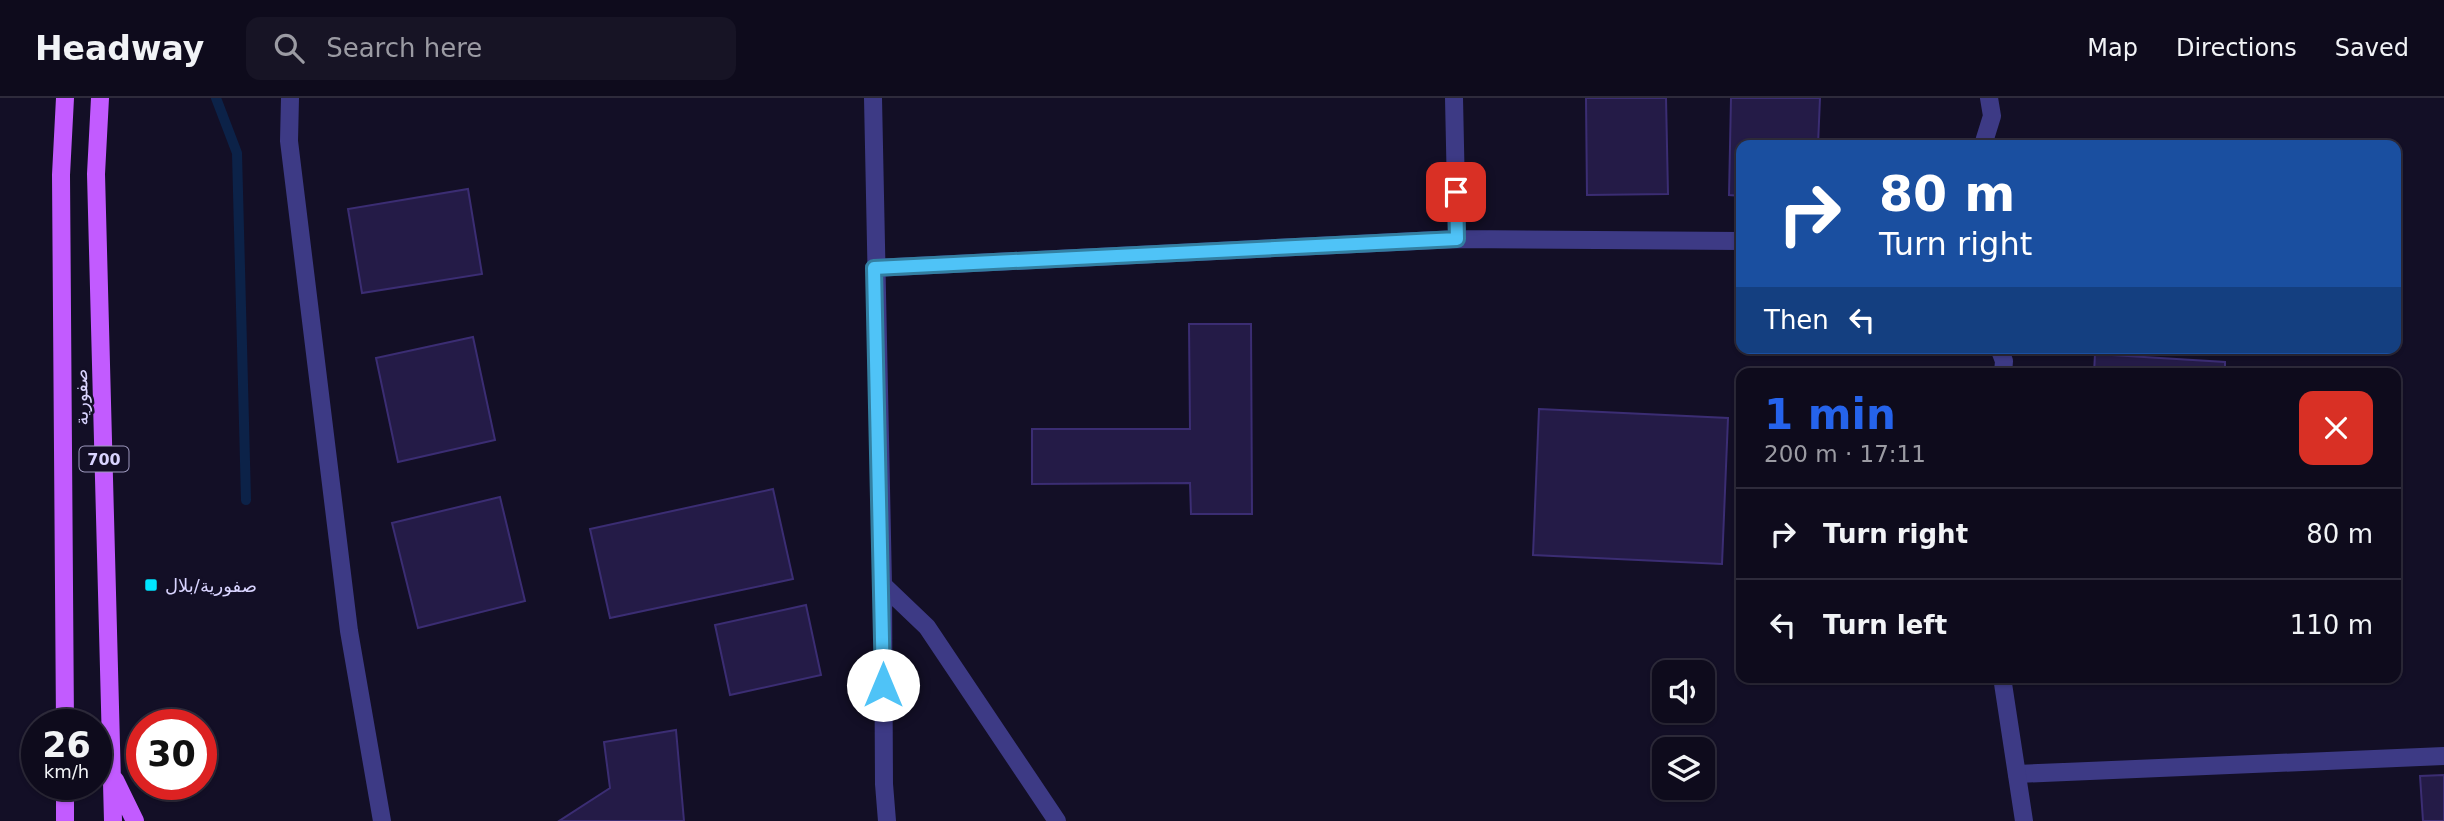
<!DOCTYPE html>
<html lang="en">
<head>
<meta charset="utf-8">
<style>
  body { margin:0; font-family:"DejaVu Sans","Noto Naskh Arabic",sans-serif; background:#171425; color:#f1f3f6; height:100vh; display:flex; flex-direction:column; font-size:26px; white-space:nowrap }
  * { box-sizing:border-box; margin:0 }
  p { font-size:23px; color:#9b9ba3 }
  .icon { flex:none; width:38px; height:38px; fill:none; stroke:currentColor; stroke-width:2; stroke-linecap:round; stroke-linejoin:round }
  .map { position:relative; flex:1; overflow:hidden }
  .drawer { position:absolute; left:1736px; top:270px; width:665px; height:315px; display:flex; flex-direction:column; background:#0e0b1c; border-radius:14px; box-shadow:0 2px 5px #0004,0 0 0 2px #2e2b3b }
  .drawer>* { flex:none }
  .top-card { position:absolute; left:1736px; top:42px; width:665px; height:214px; border-radius:14px; box-shadow:0 2px 5px #0004,0 0 0 2px #2e2b3b; background:#1a4fa0; color:#fff; overflow:hidden }
  .tools { position:absolute; left:1652px; top:562px; display:grid; gap:14px }
  .tools a { display:grid; place-items:center; width:63px; height:63px; border-radius:14px; background:#0e0b1c; box-shadow:0 2px 5px #0004,0 0 0 2px #2e2b3b; font-size:35px }
  .speed { position:absolute; left:21px; top:611px; display:flex; gap:14px; font-size:35px; font-weight:700; text-align:center }
  .speed>* { display:grid; place-content:center; width:91px; height:91px; border-radius:50%; background:#0e0b1c; box-shadow:0 2px 5px #0004,0 0 0 2px #2e2b3b; line-height:1 }
  .speed small { font-size:18px; font-weight:400 }
  .speed .limit { border:10px solid #d22; background:#fff; color:#111 }
  .pin { position:absolute; display:grid; place-items:center; width:60px; height:60px; color:#fff; margin:-30px; border-radius:14px; box-shadow:0 4px 10px #0006 }
  .me { position:absolute; width:77px; margin:-38px; rotate:0deg; stroke-linejoin:round; filter:drop-shadow(0 0 5px #0008) }
  .turn { display:flex; align-items:center; gap:24px; height:147px; padding:0 28px; font-size:32px }
  .turn .icon { width:91px; height:91px; stroke-width:2.5 }
  .turn b { display:block; font-size:49px; line-height:60px }
  .then { display:flex; align-items:center; height:66px; padding:0 28px; background:#0003; gap:14px; font-size:26px }
  .round { display:grid; place-items:center; flex:none; width:74px; height:74px; border-radius:14px; background:#171425 }
  .headline { display:flex; align-items:center; justify-content:space-between; height:119px; padding:0 28px }
  h1 { font-size:42px; font-weight:800; line-height:52px; color:#2563eb }
  ul { padding:0; list-style:none }
  li { display:flex; align-items:center; gap:21px; height:91px; padding:0 28px; border-top:2px solid #2e2b3b }
  li div { flex:1 }
  li b { display:block; font-size:26px }
  li em { font-style:normal }
  header { display:flex; align-items:center; gap:42px; box-sizing:border-box; height:98px; padding:0 35px; background:#0e0b1c; border-bottom:2px solid #2e2b3b }
  header strong { font-size:33px }
  nav { display:flex; gap:38px; margin-inline-start:auto; font-size:24px }
  .search { width:490px; height:63px; background:#171425; display:flex; align-items:center; gap:18px; box-sizing:border-box; padding:0 24px; border-radius:14px; color:#9b9ba3; font-size:26px }
  .map>svg:first-child { display:block }
  .lines { fill:none; stroke-linecap:round; stroke-linejoin:round }
  .stream { stroke:#0c2248; stroke-width:10 }
  .building { fill:#241b47; stroke:#3b2d73; stroke-width:2 }
  .service { stroke:#3d3a85; stroke-width:18 }
  .minor { stroke:#3d3a85; stroke-width:18 }
  .primary { stroke:#c25bff; stroke-width:18 }
  .route-casing { stroke:#337fa1; stroke-width:18 }
  .route { stroke:#4fc3f7; stroke-width:12 }
  .poi-dot { fill:#00e5ff; stroke:#130f26; stroke-width:2.5 }
  .labels { text-anchor:middle; dominant-baseline:central; stroke-width:5; stroke-linejoin:round; paint-order:stroke }
  .shield { fill:#130f26; stroke:#9e99be; stroke-width:2 }
  .shield-label { font-size:16px; font-weight:bold; fill:#d9d4ff }
  .street-label { font-size:18px; fill:#d9d4ff; stroke:#130f26 }
  .poi-label { font-size:18px; fill:#d9d4ff; stroke:#130f26; text-anchor:start }
</style>
</head>
<body>
<header>
<strong>Headway</strong>
<div class="search"><svg class="icon" aria-label="search" viewBox="0 0 24 24"><circle cx="10" cy="10" r="6"/><path d="M15 15l6 6"/></svg>Search here</div>
<nav><a>Map</a><a>Directions</a><a>Saved</a></nav>
</header>
<div class="map">
<svg width="2444" height="723" viewBox="0 0 2444 723">
  <rect width="100%" height="100%" fill="#130f26"/>
  <g class="lines">
    <path class="stream" d="M216,0L237,55L246,402"/>
  </g>
  <path class="building" d="M1586,0H1666L1668,96L1587,97Z
    M1731,0H1820L1818,47H1741V98L1729,97Z
    M468,91L482,176L362,195L348,111Z
    M1189,226H1251L1252,416H1191L1190,385L1032,386V331H1190Z
    M473,239L495,342L398,364L376,260Z
    M2095,256L2225,264V275H2094Z
    M1539,311L1728,320L1722,466L1533,457Z
    M773,391L793,481L610,520L590,431Z
    M500,399L525,503L418,530L392,425Z
    M806,507L821,577L730,597L715,527Z
    M676,632L684,723H559L610,690L604,644Z
    M2444,677V723H2423L2420,678Z"/>
  <g class="lines">
    <path class="service" d="M2017,676L2444,658"/>
    <path class="minor" d="M290,0L289,43L349,533L382,723
      M873,0L883,487L884,686L887,723
      M1454,0L1457,141
      M1983,47L1992,18L1989,0
      M874,170L1457,141L1741,143
      M1999,250L2004,263L2003,275
      M883,487L927,529L1057,723
      M2002,579L2024,723"/>
    <path class="primary" d="M100,0L96,76L113,723
      M65,626L61,77L65,0
      M115,682L135,723
      M65,686V723"/>
  </g>
  <g class="lines">
    <defs>
      <path id="route" d="M883,587L874,170L1457,141L1456,94"/>
    </defs>
    <use href="#route" class="route-casing"/>
    <use href="#route" class="route"/>
  </g>
  <rect class="poi-dot" x="144" y="480" width="14" height="14" rx="3.5"/>
  <g class="labels">
    <rect class="shield" x="79.5" y="348.5" width="49" height="25" rx="5"/>
    <g class="shield-label">
      <text x="104" y="361">700</text>
    </g>
    <g class="street-label">
      <text transform="translate(81 299) rotate(-91)">صفورية</text>
    </g>
    <g class="poi-label">
      <text x="165" y="487">صفورية/بلال</text>
    </g>
  </g>
</svg>
<div class="tools">
<a><svg class="icon" aria-label="sound" viewBox="0 0 24 24"><path d="M4 9h4l5-4v14l-5-4H4zM17 9q2 3 0 6"/></svg></a>
<a><svg class="icon" aria-label="layers" viewBox="0 0 24 24"><path d="M12 4l9 5-9 5-9-5zM3 14l9 5 9-5"/></svg></a>
</div>
<div class="speed"><div>26<small>km/h</small></div><div class="limit">30</div></div>
<div class="pin" style="left:1456px;top:94px;background:#d93025"><svg class="icon" aria-label="arrive" viewBox="0 0 24 24"><path d="M6 21V4h12l-3 4 3 4H6"/></svg></div>
<svg class="me" style="left:883px;top:587px" viewBox="-20 -20 40 40"><circle r="19" fill="#fff"/><path d="M0-13L10 11 0 6-10 11z" fill="#4fc3f7"/></svg>
<div class="top-card">
<div class="turn"><svg class="icon" aria-label="right" viewBox="0 0 24 24"><path d="M7 20v-9h11M14 6l5 5-5 5"/></svg><div><b>80 m</b>Turn right</div></div>
<div class="then">Then<svg class="icon" aria-label="left" viewBox="0 0 24 24"><path d="M17 20v-9H6M10 6l-5 5 5 5"/></svg></div>
</div>
<section class="drawer">
<div class="headline"><div><h1>1 min</h1><p>200 m · 17:11</p></div><a class="round" style="background:#d93025;color:#fff"><svg class="icon" aria-label="close" viewBox="0 0 24 24"><path d="M6 6l12 12M18 6L6 18"/></svg></a></div>
<ul>
<li><svg class="icon" aria-label="right" viewBox="0 0 24 24"><path d="M7 20v-9h11M14 6l5 5-5 5"/></svg><div><b>Turn right</b></div><em>80 m</em></li>
<li><svg class="icon" aria-label="left" viewBox="0 0 24 24"><path d="M17 20v-9H6M10 6l-5 5 5 5"/></svg><div><b>Turn left</b></div><em>110 m</em></li>
</ul>
</section>
</div>
</body>
</html>
